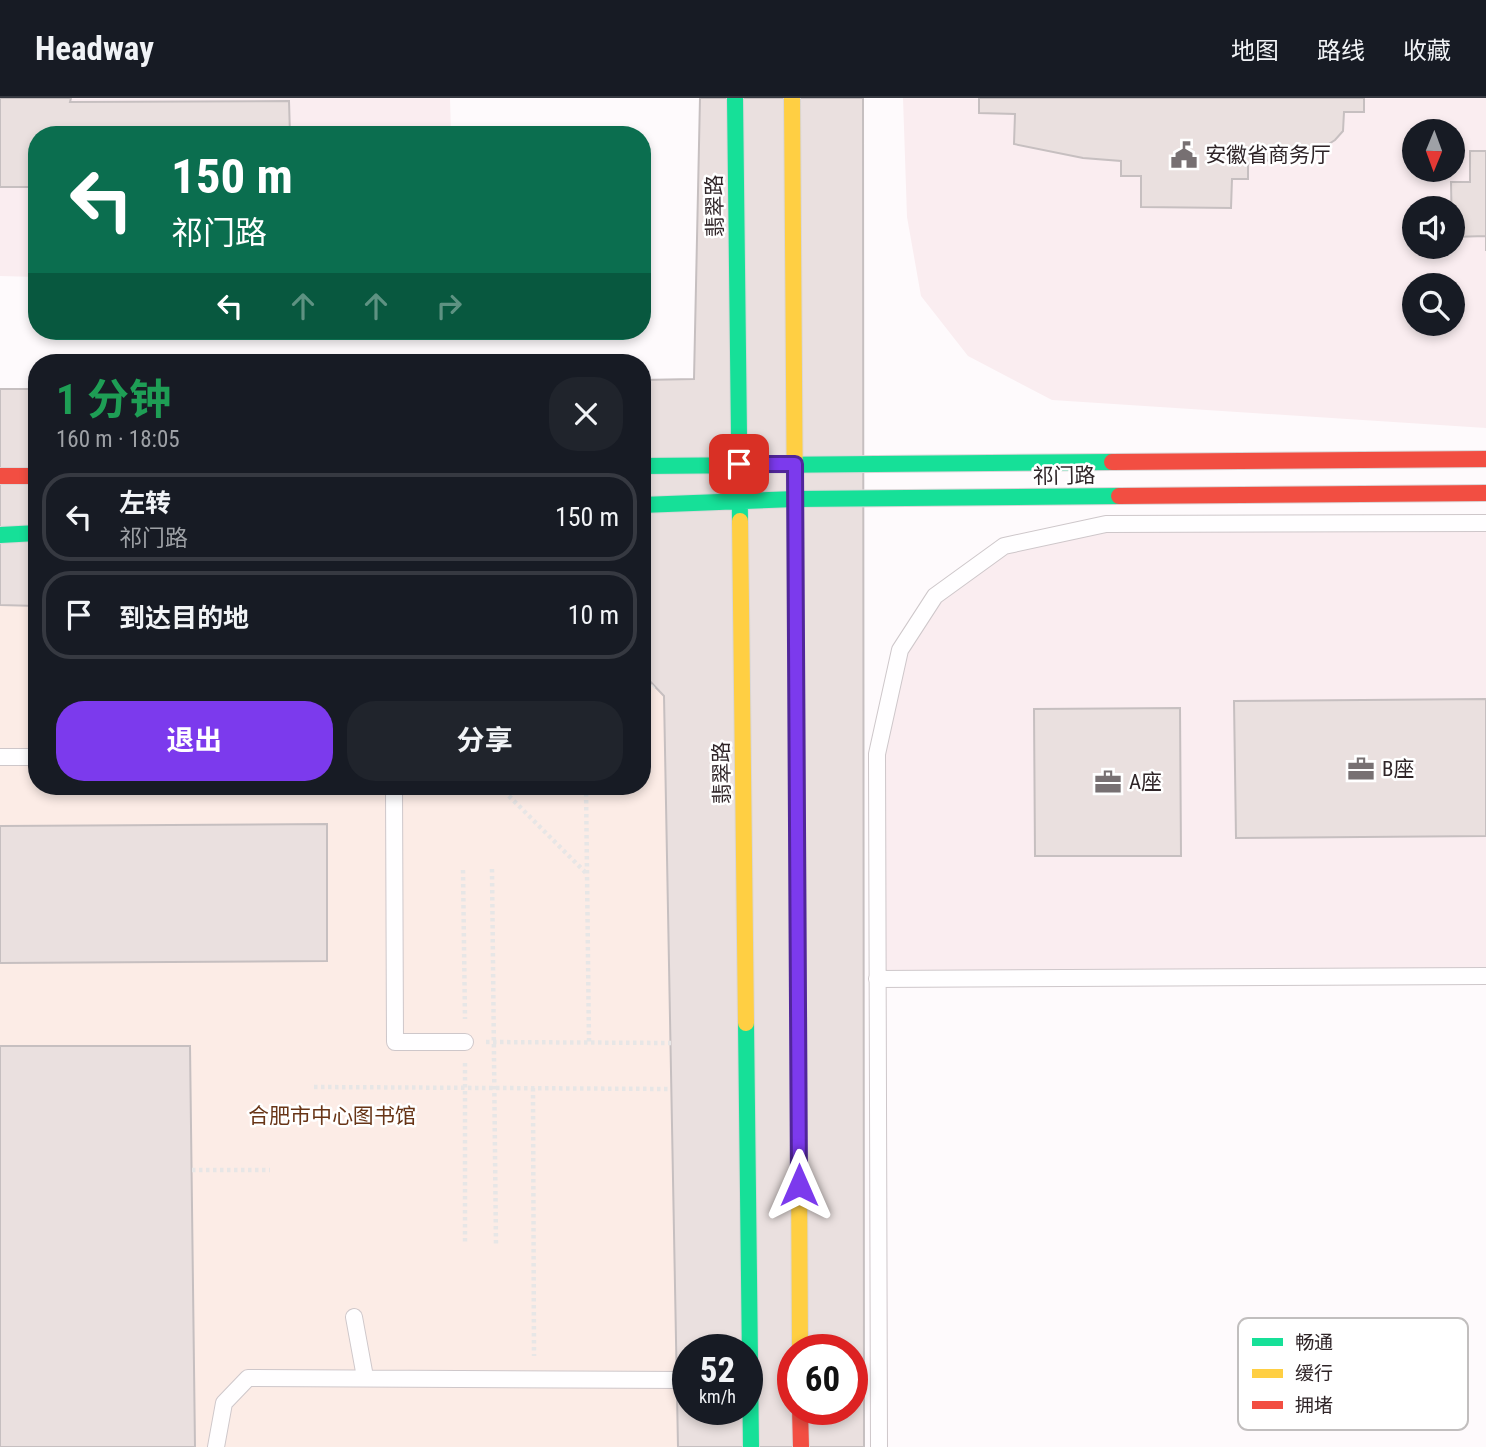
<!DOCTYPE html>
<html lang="zh">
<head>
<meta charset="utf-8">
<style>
  body { margin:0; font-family:"Roboto Condensed","Noto Sans SC",sans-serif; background:#20242c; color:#f1f3f6; height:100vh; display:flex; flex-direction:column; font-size:26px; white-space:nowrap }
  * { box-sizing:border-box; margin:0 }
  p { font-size:23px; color:#9ea1a6 }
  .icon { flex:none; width:38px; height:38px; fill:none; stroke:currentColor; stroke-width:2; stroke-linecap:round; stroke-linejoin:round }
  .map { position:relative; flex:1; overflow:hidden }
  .side { position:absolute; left:28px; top:256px; width:623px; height:441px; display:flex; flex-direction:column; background:#171b24; border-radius:28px; box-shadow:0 4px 10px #0003 }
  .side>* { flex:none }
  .guide { position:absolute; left:28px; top:28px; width:623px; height:214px; border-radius:28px; box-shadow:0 4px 10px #0003; background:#0b6e4f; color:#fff; overflow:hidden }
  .needle { width:46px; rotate:181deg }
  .fabs { position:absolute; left:1402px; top:21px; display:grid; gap:14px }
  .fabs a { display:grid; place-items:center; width:63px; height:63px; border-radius:50%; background:#171b24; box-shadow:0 4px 10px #0003; font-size:35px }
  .speed { position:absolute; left:672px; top:1236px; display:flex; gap:14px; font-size:35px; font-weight:700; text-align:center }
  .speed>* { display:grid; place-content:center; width:91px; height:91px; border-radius:50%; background:#171b24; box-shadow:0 4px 10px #0003; line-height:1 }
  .speed small { font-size:18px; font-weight:400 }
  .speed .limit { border:10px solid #d22; background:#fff; color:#111 }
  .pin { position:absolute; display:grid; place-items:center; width:60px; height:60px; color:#fff; margin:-30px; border-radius:14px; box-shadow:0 4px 10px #0006 }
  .me { position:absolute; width:77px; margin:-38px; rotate:0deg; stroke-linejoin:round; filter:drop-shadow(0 0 5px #0008) }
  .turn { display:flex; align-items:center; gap:24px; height:147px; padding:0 28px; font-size:32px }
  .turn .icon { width:91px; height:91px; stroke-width:2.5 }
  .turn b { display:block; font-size:49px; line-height:60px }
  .lanes { display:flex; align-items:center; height:66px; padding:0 28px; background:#0003; justify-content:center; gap:35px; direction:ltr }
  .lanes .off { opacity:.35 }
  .round { display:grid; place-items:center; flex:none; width:74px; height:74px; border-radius:28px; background:#20242c }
  .summary { display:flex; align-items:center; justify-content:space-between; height:119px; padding:0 28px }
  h1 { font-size:42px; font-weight:700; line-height:52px; color:#1e9e55 }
  .primary-button { display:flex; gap:14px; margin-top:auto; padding:14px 28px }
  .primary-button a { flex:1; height:80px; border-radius:28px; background:#7c3aed; color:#fff; font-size:28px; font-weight:700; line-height:80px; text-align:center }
  .primary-button a+a { background:#20242c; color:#f1f3f6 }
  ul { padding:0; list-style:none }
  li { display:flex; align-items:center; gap:21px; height:88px; margin:0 14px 10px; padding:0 14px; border:4px solid #363941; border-radius:28px }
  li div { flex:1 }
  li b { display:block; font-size:26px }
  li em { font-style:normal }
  header { display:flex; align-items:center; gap:42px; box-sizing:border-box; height:98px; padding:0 35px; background:#171b24; border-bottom:2px solid #363941 }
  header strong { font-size:33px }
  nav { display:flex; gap:38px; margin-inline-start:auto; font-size:24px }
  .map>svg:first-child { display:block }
  .built { fill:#faedf0; fill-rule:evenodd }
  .green { fill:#fcece6 }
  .building { fill:#eae0df; stroke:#c6bfc0; stroke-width:2; fill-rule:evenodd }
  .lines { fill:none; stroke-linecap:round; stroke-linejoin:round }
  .lane-casing { stroke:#cec7ca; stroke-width:18 }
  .fast-casing { stroke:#dad6d7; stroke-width:18 }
  .slow-casing { stroke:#dad6d7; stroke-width:18 }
  .jam-casing { stroke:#dad6d7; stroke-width:18 }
  .path { stroke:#e7e6e6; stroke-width:4.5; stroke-dasharray:3.5 3.5; stroke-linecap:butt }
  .lane { stroke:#fffeff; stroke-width:16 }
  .fast { stroke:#16e098; stroke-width:16 }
  .slow { stroke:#ffcf43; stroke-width:16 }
  .jam { stroke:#f24e42; stroke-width:16 }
  .route-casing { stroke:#51269a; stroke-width:18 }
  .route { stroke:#7c3aed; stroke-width:12 }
  .labels { text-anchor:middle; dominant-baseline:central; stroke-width:5; stroke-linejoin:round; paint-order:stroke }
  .poi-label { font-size:21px; fill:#2f2528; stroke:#fff; text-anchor:start }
  .street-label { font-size:21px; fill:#2f2528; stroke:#fff }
  .park-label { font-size:21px; fill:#683517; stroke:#fff }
  .key { fill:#fff; stroke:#c1bebe; stroke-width:2 }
  .key-label { font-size:19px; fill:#2f2528 }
</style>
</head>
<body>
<header>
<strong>Headway</strong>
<nav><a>地图</a><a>路线</a><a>收藏</a></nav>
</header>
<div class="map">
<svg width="1486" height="1349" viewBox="0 0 1486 1349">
  <rect width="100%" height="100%" fill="#fefafc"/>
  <path class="built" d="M0,0H450L451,37H37V179L0,178Z
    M903,0H1486V330L1052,302L968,258L921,198L907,119ZM1414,33H1452V72H1414ZM1414,110H1452V149H1414ZM1414,187H1452V226H1414Z
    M1486,425V878L878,881L877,656L900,552L935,498L1004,448L1106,426Z"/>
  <path class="green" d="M0,504L37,505V688H642V575L664,598L678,1349H0Z"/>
  <path class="building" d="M0,0H71L70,4L289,3L290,37H37V89H0Z
    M700,0H863L864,1349H678L664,598L642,575V282L694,281ZM688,1251H747V1311H688ZM793,1251H852V1311H793Z
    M979,0H1364V14H1344L1343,33L1335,42L1316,54L1248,66V81H1232L1231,110L1141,109V78H1121V63L1083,60L1014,46L1015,16L979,15Z
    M1470,53H1486V153V138L1452,139L1451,84H1470Z
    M0,291H37V508L0,507Z
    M1486,601V738L1236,740L1234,603Z
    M1180,610L1181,758H1035L1034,611Z
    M327,726V863L0,865V728Z
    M0,948H190L195,1349H0Z"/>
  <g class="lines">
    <defs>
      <path id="lane" d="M0,659H37
        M394,688L395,944H465
        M877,881L1486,878
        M354,1219L365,1279
        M216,1349L224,1305L248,1280L688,1282
        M879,1349L877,656L900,552L935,498L1004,448L1106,426L1486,425"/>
      <path id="fast" d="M735,0L740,423
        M642,368L1112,364
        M642,407L795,401L1119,398
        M0,437L37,435
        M796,560L799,1072
        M746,925L751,1349"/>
      <path id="slow" d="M792,0L796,560
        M740,423L746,925
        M799,1072L800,1251"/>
      <path id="jam" d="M1112,364L1486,361
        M0,378H37
        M1119,398L1486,395
        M800,1311L801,1349"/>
    </defs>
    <use href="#lane" class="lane-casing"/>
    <use href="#fast" class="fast-casing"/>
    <use href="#slow" class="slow-casing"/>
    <use href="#jam" class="jam-casing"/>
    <path class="path" d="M642,598L654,588
      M499,688L586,775
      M586,688L589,945
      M492,771L496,1148
      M463,772L465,921
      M486,944L671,945
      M465,965V1146
      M314,989L671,991
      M533,990L534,1258
      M192,1072H270"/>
    <use href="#lane" class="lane"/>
    <use href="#fast" class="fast"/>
    <use href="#slow" class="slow"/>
    <use href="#jam" class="jam"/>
  </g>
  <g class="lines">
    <defs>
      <path id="route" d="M739,366H795L799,1087"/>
    </defs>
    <use href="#route" class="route-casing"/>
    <use href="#route" class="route"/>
  </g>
  <defs>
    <symbol id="civic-bare" viewBox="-9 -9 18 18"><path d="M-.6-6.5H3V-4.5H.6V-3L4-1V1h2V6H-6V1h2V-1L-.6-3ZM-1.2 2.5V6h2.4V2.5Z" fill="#777072" stroke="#fff" stroke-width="2.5" paint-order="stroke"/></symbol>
    <symbol id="office-bare" viewBox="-9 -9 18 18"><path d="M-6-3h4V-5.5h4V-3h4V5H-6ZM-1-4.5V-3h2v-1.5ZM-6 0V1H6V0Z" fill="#777072" stroke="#fff" stroke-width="2.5" paint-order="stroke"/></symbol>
  </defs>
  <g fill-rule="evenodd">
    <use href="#civic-bare" x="1165" y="38" width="38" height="38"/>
    <use href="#office-bare" x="1342" y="652" width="38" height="38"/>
    <use href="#office-bare" x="1089" y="665" width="38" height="38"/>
  </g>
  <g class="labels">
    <g class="poi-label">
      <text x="1205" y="57">安徽省商务厅</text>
      <text x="1382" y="671">B座</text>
      <text x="1129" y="684">A座</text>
    </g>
    <g class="street-label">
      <text transform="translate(715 108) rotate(-91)">翡翠路</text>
      <text transform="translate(1064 378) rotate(-1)">祁门路</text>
      <text transform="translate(722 675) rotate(-91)">翡翠路</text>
    </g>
    <g class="park-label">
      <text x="332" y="1018">合肥市中心图书馆</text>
    </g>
  </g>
  <rect x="1238" y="1220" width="230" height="112" rx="10" class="key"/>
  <rect x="1252" y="1240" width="31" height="8" fill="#16e098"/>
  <rect x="1252" y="1271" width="31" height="9" fill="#ffcf43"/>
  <rect x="1252" y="1303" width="31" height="8" fill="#f24e42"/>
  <g class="key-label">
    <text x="1295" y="1251">畅通</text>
    <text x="1295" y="1282">缓行</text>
    <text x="1295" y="1314">拥堵</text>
  </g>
</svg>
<div class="fabs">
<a><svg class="needle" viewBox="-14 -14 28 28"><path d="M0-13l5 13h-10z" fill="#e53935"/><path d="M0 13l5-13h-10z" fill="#9ea1a6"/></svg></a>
<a><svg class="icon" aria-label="sound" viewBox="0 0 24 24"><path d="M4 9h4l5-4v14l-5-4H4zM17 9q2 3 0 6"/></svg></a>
<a><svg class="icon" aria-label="search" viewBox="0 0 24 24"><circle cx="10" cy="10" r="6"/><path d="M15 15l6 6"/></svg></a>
</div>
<div class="speed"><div>52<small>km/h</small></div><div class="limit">60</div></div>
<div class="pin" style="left:739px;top:366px;background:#d93025"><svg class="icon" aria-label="arrive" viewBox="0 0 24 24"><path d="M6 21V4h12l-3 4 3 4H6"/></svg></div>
<svg class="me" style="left:799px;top:1087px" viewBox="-20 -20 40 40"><path d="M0-17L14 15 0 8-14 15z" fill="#7c3aed" stroke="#fff" stroke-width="4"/></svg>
<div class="guide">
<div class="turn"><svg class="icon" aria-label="left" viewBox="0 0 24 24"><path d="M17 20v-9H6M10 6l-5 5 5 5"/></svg><div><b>150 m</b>祁门路</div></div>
<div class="lanes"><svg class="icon" aria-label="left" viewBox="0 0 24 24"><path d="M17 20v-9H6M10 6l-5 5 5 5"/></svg><svg class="icon off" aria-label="ahead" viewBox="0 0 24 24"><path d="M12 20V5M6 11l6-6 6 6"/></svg><svg class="icon off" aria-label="ahead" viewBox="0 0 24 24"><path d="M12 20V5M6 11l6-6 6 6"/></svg><svg class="icon off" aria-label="right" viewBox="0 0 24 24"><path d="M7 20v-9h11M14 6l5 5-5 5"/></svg></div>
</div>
<section class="side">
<div class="summary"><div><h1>1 分钟</h1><p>160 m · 18:05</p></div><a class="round"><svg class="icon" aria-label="close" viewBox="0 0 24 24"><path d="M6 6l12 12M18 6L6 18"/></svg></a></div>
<ul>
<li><svg class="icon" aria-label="left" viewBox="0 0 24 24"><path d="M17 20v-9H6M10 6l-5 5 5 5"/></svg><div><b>左转</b><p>祁门路</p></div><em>150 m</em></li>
<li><svg class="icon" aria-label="arrive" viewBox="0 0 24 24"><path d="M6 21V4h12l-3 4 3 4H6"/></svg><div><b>到达目的地</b></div><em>10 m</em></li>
</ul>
<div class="primary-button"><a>退出</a><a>分享</a></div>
</section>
</div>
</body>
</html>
